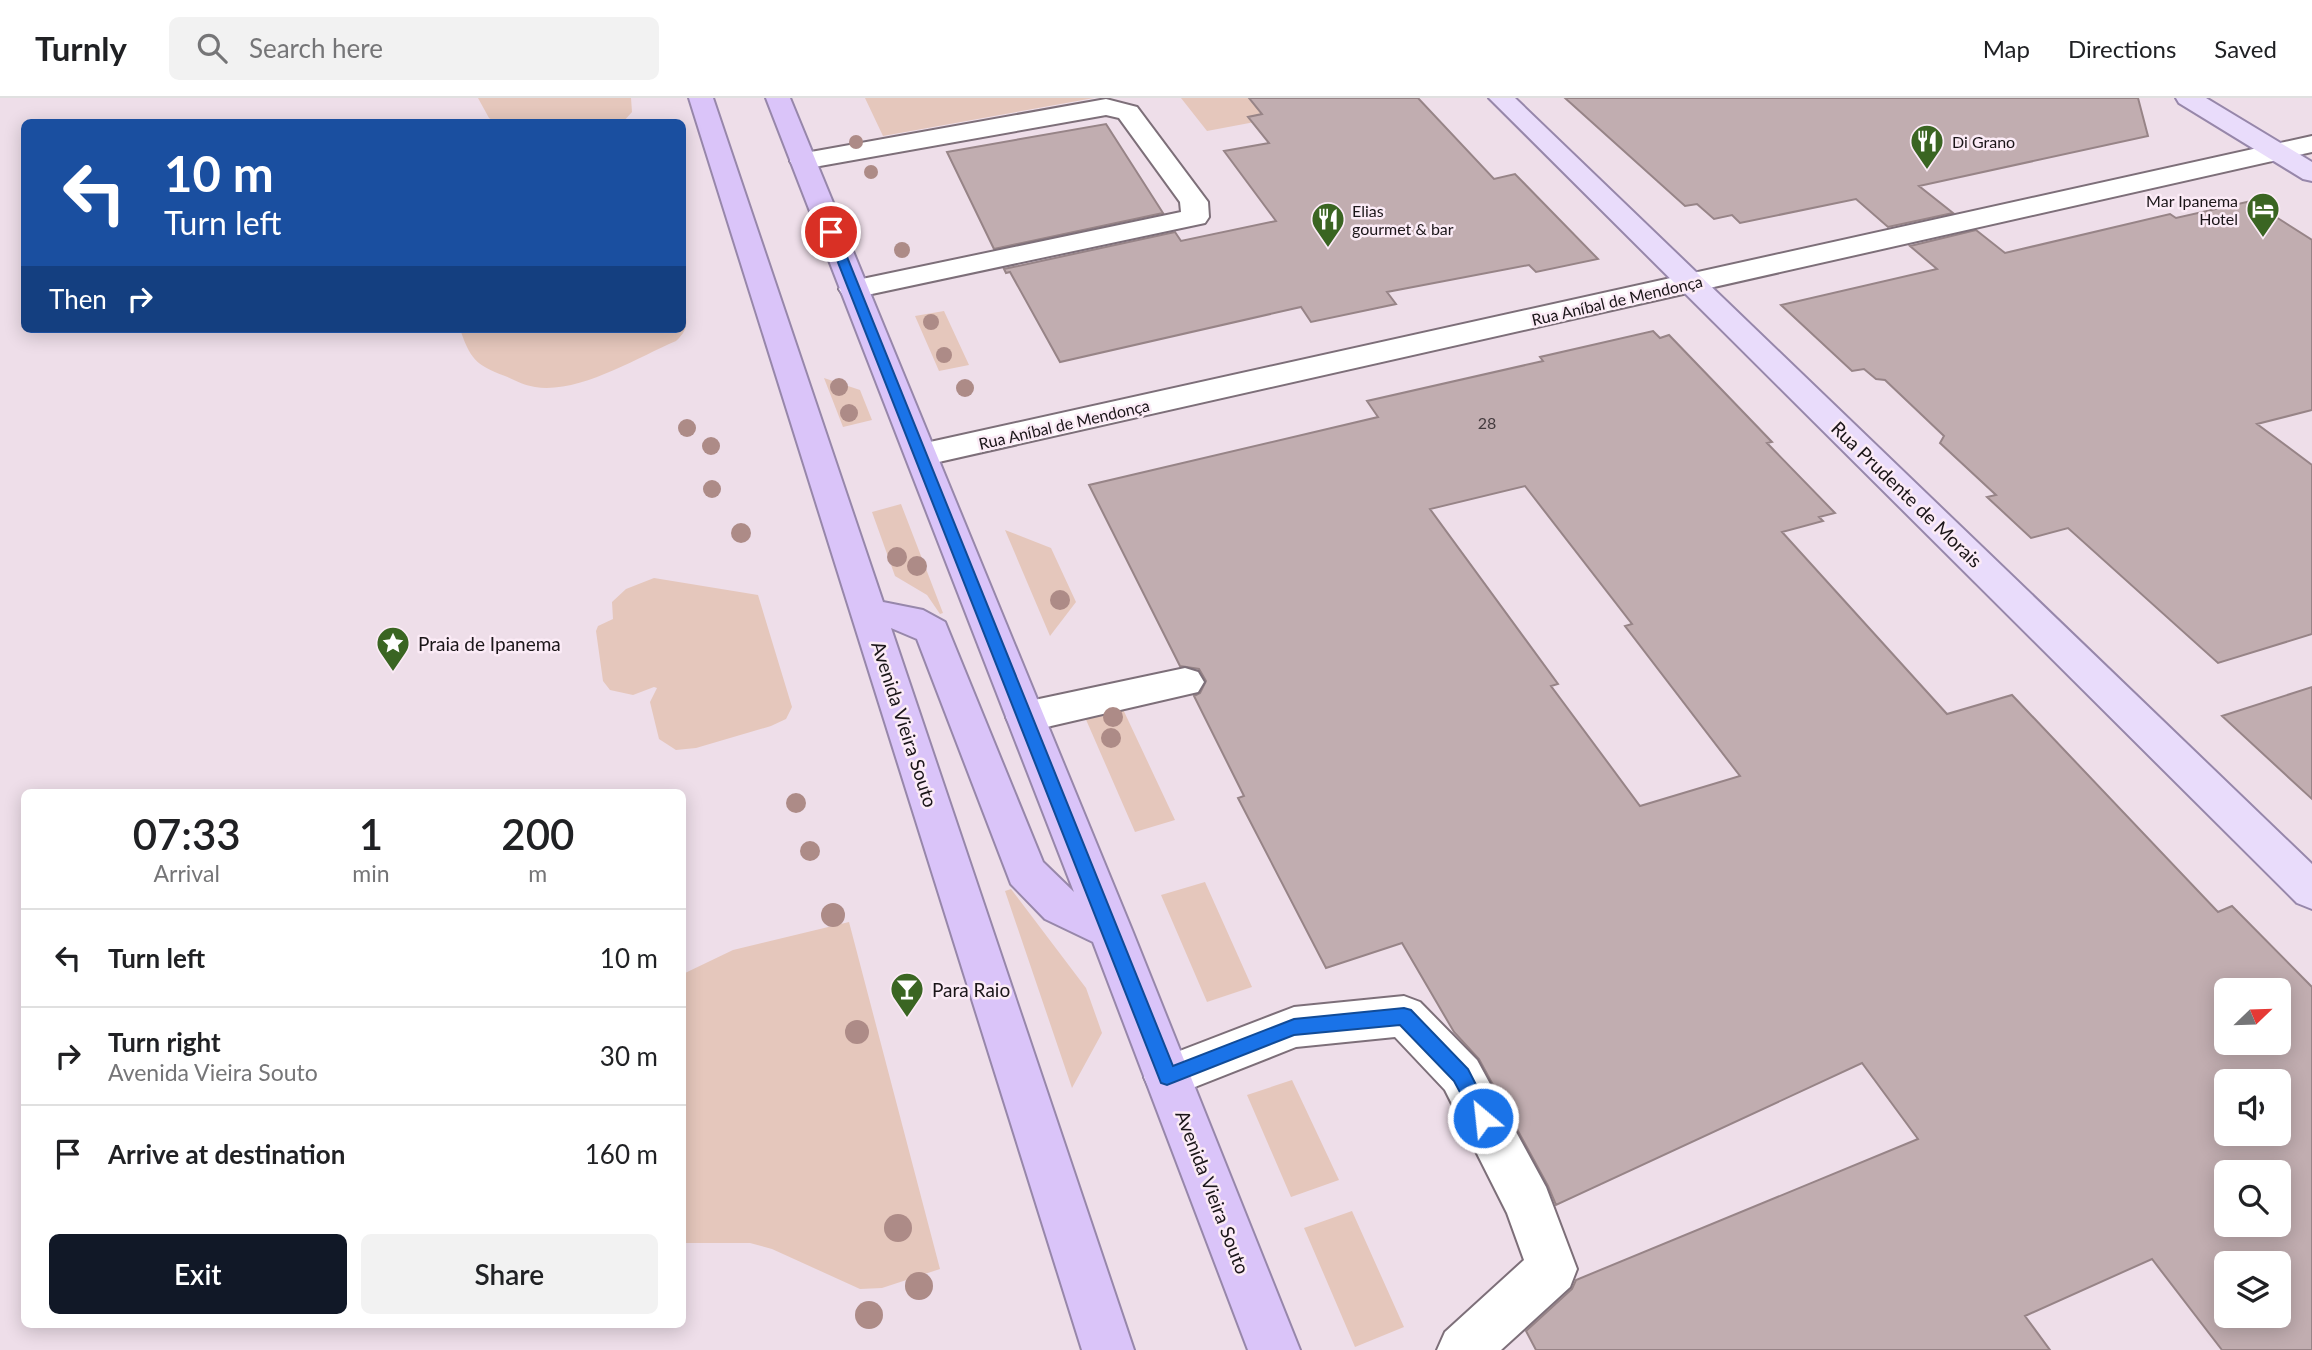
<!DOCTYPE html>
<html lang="en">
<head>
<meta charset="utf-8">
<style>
  body { margin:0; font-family:Lato,sans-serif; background:#f2f2f2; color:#202124; height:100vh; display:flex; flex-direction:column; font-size:26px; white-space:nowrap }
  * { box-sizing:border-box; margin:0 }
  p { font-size:23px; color:#757577 }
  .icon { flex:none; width:38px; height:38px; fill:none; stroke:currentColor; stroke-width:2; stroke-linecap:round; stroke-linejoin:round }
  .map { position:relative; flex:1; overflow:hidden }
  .details { position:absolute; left:21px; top:691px; width:665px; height:539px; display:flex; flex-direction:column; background:#fff; border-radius:10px; box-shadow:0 4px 18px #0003 }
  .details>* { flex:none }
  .hud { position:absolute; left:21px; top:21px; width:665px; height:214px; border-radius:10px; box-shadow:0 4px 18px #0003; background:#1a4fa0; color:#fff; overflow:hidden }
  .needle { width:46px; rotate:67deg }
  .fabs { position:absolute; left:2214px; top:880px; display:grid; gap:14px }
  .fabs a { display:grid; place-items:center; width:77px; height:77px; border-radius:10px; background:#fff; box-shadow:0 4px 18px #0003; font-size:35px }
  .pin { position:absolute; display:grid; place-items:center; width:60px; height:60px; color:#fff; margin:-30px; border:4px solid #fff; border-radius:50%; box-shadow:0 2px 7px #0007 }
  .me { position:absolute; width:77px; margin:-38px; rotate:332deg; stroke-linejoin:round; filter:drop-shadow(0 0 5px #0008) }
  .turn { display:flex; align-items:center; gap:24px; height:147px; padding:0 28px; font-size:32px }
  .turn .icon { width:91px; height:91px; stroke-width:2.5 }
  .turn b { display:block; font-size:49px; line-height:60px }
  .then { display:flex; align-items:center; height:66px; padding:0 28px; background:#0003; gap:14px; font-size:26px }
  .eta { display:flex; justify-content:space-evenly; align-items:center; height:119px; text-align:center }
  .eta b { font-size:42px; font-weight:600; line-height:49px }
  .cta { display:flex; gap:14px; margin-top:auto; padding:14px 28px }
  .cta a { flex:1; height:80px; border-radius:10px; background:#111827; color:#fff; font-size:28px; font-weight:600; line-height:80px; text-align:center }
  .cta a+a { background:#f2f2f2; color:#202124 }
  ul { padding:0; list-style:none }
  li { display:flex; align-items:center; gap:21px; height:98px; padding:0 28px; border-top:2px solid #e0e0e0 }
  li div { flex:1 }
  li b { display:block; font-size:26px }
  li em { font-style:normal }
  header { display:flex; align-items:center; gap:42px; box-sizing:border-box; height:98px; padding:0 35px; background:#fff; border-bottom:2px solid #e0e0e0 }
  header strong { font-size:33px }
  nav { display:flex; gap:38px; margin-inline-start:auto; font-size:24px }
  .search { width:490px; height:63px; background:#f2f2f2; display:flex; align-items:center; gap:18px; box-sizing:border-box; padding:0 24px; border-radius:10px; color:#757577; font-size:26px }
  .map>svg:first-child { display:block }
  .green { fill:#e5c7bc }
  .building { fill:#c1adb0; stroke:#978487; stroke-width:2; fill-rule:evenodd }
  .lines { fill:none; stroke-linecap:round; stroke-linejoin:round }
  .minor-casing { stroke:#7d6f79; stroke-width:4 }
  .major-casing { stroke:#9787aa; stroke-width:4 }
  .highway-casing { stroke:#9787aa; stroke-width:4 }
  .minor { fill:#fff; fill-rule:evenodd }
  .major { fill:#e9dcfb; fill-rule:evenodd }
  .highway { fill:#dac4f9; fill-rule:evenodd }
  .tree { fill:#ad8b87 }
  .route { fill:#1a73e8; stroke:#114b97; stroke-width:2 }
  .labels { text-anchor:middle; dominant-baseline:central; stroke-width:5; stroke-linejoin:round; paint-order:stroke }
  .far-poi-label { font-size:16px; fill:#1a1518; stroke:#fbebf6; text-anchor:start }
  .far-street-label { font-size:16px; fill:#1a1518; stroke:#fbebf6 }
  .number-label { font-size:16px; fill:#443b3e }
  .street-label { font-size:19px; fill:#1a1518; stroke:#fbebf6 }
  .poi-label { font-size:19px; fill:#1a1518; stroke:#fbebf6; text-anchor:start }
</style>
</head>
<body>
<header>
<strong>Turnly</strong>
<div class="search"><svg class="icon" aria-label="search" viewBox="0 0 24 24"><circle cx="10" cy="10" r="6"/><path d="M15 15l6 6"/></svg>Search here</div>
<nav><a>Map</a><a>Directions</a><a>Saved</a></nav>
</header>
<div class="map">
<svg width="2312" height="1252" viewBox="0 0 2312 1252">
  <rect width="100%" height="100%" fill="#eedee9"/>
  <path class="green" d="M478,0H631L632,14L623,24H495L489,20Z
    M865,0H1094L883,38Z
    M1181,0H1382L1207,33Z
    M683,205C687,222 690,230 676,243C636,260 579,296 535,289C525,288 514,282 505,278C475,267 470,260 460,231H682Z
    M944,213L969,267L939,273L915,218Z
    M824,280L860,292L872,322L843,329Z
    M901,406L943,515L940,516L927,497L895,478L872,414Z
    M1005,432L1051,450L1076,504L1050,538Z
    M654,480L758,497L792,609L786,621L771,628L696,650L676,652L659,641L650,604L657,590L654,589L633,597L610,592L603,583L596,533L598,528L613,521L612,504L626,491Z
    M1121,607L1175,722L1135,734L1084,617Z
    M1205,784L1252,889L1207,904L1161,797Z
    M1011,791L1086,890L1102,935L1072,990L1005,793Z
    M849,824L940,1171L882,1190L860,1191L772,1151L750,1145H683V876L733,852Z
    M1292,982L1339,1082L1291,1099L1247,997Z
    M1352,1113L1404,1229L1355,1249L1304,1130Z"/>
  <path class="building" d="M1249,0H1418L1494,81L1515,76L1598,161L1536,174L1529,167L1387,194L1396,206L1311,224L1301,209L1060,264L1010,174L1006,175L1004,171L1175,134L1181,143L1276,123L1224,53L1269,45L1248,19L1262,16Z
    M1565,0H2138L2148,38L1919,88L1953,115L1888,129L1856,101L1740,125L1732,117L1714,121L1697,106L1685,108Z
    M1106,26L1163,115L994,151L947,54Z
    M2251,103L2312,142V312L2257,326L2312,367V536L2218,565L2068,430L2031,440L1987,399L1996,397L1940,345L1944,338L1885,282L1876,281L1864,271L1852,273L1781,207L1937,171L1910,148L1976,132L2005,155L2170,116L2176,120Z
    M1653,233L1660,240L1669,237L1772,344L1767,345L1835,415L1819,419L1823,423L1782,434L1947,616L2012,597L2218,814L2232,808L2312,889V1252H2222L2152,1161L2025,1218L2050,1252H1536L1526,1233L1572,1191L1576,1182L1918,1041L1862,965L1556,1107L1548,1088L1479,961L1454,934L1402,845L1326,870L1238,700L1244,698L1194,598L1200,595L1206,583L1199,571L1180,568L1089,387L1378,319L1367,303L1543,263L1540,259ZM1525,388L1632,526L1625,528L1740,678L1640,708L1551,588L1558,586L1430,411ZM2226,892H2278V945H2226ZM2226,984H2278V1036H2226ZM2226,1074H2278V1127H2226ZM2226,1166H2278V1218H2226Z
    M2312,589V701L2222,618Z"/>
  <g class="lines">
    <defs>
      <path id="minor" d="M1106,1L1137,9L1208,104L1209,119L1205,125L853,200L843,197L839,191L843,185L1181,114L1180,104L1119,20L1106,17L803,71L794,69L790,63L794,57Z
        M2312,38V54L921,368L909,364L905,357L909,350L921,346Z
        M1185,570L1198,574L1204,584L1198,594L1025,634L1011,629L1006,619L1011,609L1025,604Z
        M1404,898L1420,904L1477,962L1546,1089L1577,1171L1570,1189L1501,1252H1437L1445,1234L1524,1162L1507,1115L1445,992L1395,939L1296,949L1167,1000L1151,994L1144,979L1151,964L1294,909Z"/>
      <path id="major" d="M1489,0H1515L2312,766V811L2297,805Z
        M2176,0H2206L2312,64V83L2303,81L2179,5Z"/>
      <path id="highway" d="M689,0H713L883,504L923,512L945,524L1043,764L1074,794L766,0H790L1132,832L1300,1252H1248L1093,844L1045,821L1011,786L917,541L891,530L1134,1252H1082Z"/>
    </defs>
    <use href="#minor" class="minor-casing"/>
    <use href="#major" class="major-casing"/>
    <use href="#highway" class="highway-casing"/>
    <use href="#minor" class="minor"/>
    <use href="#major" class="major"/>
    <use href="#highway" class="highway"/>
  </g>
  <g class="tree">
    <circle cx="856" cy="44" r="7"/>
    <circle cx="871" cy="74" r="7"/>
    <circle cx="902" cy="152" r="8"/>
    <circle cx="931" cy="224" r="8"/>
    <circle cx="944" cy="257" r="8"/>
    <circle cx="839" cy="289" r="9"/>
    <circle cx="965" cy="290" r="9"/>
    <circle cx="849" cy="315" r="9"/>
    <circle cx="687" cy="330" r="9"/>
    <circle cx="711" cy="348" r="9"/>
    <circle cx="712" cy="391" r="9"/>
    <circle cx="741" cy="435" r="10"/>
    <circle cx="897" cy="459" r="10"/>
    <circle cx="917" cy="468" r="10"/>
    <circle cx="1060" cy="502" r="10"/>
    <circle cx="1113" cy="619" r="10"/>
    <circle cx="1111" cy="640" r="10"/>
    <circle cx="796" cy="705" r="10"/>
    <circle cx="810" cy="753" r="10"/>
    <circle cx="833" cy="817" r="12"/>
    <circle cx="857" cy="934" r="12"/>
    <circle cx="898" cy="1130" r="14"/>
    <circle cx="919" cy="1188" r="14"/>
    <circle cx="869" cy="1217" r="14"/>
  </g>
  <path class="route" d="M831,131L837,134L1173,968L1294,921L1404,910L1411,912L1468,971L1493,1020L1490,1026L1483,1029L1477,1026L1454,983L1400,927L1294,937L1167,987L1161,985L826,134Z"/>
  <defs>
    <symbol id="restaurant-pin" viewBox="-11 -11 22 30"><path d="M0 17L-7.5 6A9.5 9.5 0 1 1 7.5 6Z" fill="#3a6522" stroke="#fbebf6"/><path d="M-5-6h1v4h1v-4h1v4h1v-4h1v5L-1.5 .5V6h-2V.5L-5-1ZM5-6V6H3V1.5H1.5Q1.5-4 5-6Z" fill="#fff"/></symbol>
    <symbol id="hotel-pin" viewBox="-11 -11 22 30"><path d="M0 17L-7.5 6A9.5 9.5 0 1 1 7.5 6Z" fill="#3a6522" stroke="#fbebf6"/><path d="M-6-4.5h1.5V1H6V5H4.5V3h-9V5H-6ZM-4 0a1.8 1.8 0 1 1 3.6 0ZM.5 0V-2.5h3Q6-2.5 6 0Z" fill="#fff"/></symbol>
    <symbol id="sight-pin" viewBox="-11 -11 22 30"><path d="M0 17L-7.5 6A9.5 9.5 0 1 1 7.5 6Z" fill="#3a6522" stroke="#fbebf6"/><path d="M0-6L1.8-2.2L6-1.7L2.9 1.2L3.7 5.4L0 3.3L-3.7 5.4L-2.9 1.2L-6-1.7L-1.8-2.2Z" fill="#fff"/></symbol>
    <symbol id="bar-pin" viewBox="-11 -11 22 30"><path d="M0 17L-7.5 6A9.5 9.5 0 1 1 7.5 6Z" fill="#3a6522" stroke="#fbebf6"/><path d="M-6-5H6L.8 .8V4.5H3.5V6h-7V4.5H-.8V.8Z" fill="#fff"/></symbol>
  </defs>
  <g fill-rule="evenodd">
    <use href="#restaurant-pin" x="1908" y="24" width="38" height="52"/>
    <use href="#hotel-pin" x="2244" y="92" width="38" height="52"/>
    <use href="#restaurant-pin" x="1309" y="102" width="38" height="52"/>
    <use href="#sight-pin" x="374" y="526" width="38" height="52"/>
    <use href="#bar-pin" x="888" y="872" width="38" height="52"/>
  </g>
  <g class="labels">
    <g class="far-poi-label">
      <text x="1952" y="43">Di Grano</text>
      <text x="2238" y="102" text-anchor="end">Mar Ipanema<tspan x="2238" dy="18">Hotel</tspan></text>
      <text x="1352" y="112">Elias<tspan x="1352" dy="18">gourmet &amp; bar</tspan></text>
    </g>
    <g class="far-street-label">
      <text transform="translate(1617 202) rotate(-13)">Rua Aníbal de Mendonça</text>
      <text transform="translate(1064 326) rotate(-13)">Rua Aníbal de Mendonça</text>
    </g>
    <g class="number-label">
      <text x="1487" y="324">28</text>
    </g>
    <g class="street-label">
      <text transform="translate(1907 396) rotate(44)">Rua Prudente de Morais</text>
      <text transform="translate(905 626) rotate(72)">Avenida Vieira Souto</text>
      <text transform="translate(1213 1094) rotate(69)">Avenida Vieira Souto</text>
    </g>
    <g class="poi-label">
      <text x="418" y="545">Praia de Ipanema</text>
      <text x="932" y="891">Para Raio</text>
    </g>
  </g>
</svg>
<div class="fabs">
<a><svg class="needle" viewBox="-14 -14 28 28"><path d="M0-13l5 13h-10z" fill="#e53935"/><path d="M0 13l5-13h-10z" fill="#757577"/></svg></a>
<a><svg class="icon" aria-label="sound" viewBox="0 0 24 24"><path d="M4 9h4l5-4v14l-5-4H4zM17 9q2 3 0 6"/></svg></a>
<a><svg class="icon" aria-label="search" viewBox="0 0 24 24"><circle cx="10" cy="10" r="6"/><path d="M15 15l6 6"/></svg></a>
<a><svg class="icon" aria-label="layers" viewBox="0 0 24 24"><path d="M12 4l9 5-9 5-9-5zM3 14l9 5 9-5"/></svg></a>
</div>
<div class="pin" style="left:831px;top:134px;background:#d93025"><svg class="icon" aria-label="arrive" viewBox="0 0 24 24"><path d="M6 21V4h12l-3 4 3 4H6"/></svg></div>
<svg class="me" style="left:1483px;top:1020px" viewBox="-20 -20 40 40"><circle r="17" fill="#1a73e8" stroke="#fff" stroke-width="3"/><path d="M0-11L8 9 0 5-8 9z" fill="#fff"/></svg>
<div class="hud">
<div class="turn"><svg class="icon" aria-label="left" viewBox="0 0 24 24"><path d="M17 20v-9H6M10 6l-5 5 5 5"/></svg><div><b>10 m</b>Turn left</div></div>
<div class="then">Then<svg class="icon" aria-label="right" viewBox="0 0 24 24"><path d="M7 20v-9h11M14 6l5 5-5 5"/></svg></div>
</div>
<section class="details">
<div class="eta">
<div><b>07:33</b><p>Arrival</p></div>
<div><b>1</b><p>min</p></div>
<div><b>200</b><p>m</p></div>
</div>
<ul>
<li><svg class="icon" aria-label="left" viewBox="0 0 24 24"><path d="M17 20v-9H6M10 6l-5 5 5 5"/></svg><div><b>Turn left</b></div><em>10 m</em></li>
<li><svg class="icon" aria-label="right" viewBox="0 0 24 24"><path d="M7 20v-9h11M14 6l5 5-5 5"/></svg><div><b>Turn right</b><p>Avenida Vieira Souto</p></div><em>30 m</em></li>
<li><svg class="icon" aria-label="arrive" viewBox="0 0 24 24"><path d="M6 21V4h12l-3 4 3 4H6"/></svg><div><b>Arrive at destination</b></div><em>160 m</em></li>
</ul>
<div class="cta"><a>Exit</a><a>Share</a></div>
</section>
</div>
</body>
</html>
